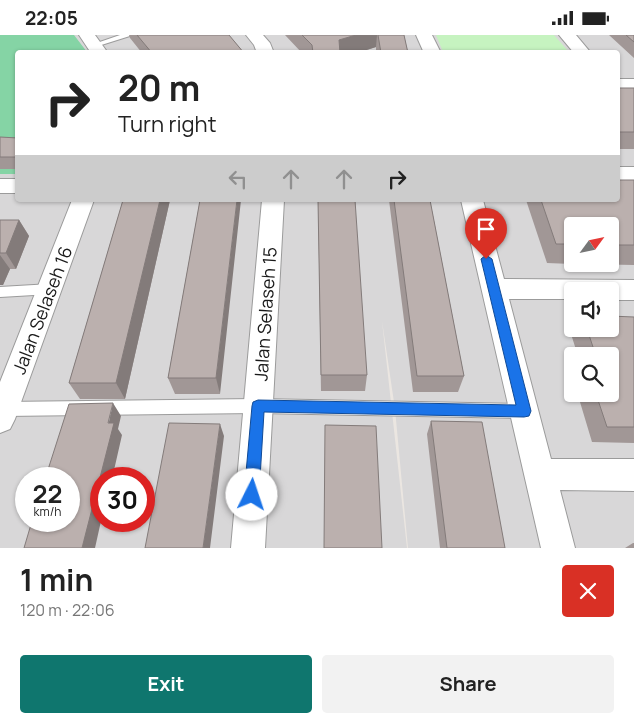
<!DOCTYPE html>
<html lang="en">
<head>
<meta charset="utf-8">
<style>
  body { margin:0; font-family:Manrope,sans-serif; background:#f2f2f2; color:#222; height:100vh; display:flex; flex-direction:column; font-size:19px; white-space:nowrap }
  * { box-sizing:border-box; margin:0 }
  p { font-size:16px; color:#767676 }
  .icon { flex:none; width:28px; height:28px; fill:none; stroke:currentColor; stroke-width:2; stroke-linecap:round; stroke-linejoin:round }
  .map { position:relative; height:513px; overflow:hidden }
  .drawer { display:flex; flex-direction:column; background:#fff; flex:1 }
  .drawer>* { flex:none }
  .top-card { position:absolute; left:15px; top:15px; width:605px; height:152px; border-radius:5px; box-shadow:0 1px 4px #0004; background:#fff; color:#222; overflow:hidden }
  .needle { width:32px; rotate:57deg }
  .fabs { position:absolute; left:564px; top:182px; display:grid; gap:10px }
  .fabs a { display:grid; place-items:center; width:55px; height:55px; border-radius:5px; background:#fff; box-shadow:0 1px 4px #0004; font-size:25px }
  .speed { position:absolute; left:15px; top:432px; display:flex; gap:10px; font-size:25px; font-weight:700; text-align:center }
  .speed>* { display:grid; place-content:center; width:65px; height:65px; border-radius:50%; background:#fff; box-shadow:0 1px 4px #0004; line-height:1 }
  .speed small { font-size:12px; font-weight:400 }
  .speed .limit { border:8px solid #d22; background:#fff; color:#111 }
  .pin { position:absolute; display:grid; place-items:center; width:42px; height:42px; color:#fff; margin:-51px -21px; border-radius:50% 50% 50% 0; rotate:-45deg; box-shadow:0 0 5px #0007 }
  .pin .icon { rotate:45deg }
  .me { position:absolute; width:55px; margin:-28px; rotate:4deg; stroke-linejoin:round; filter:drop-shadow(0 0 4px #0008) }
  .turn { display:flex; align-items:center; gap:18px; height:105px; padding:0 20px; font-size:22px }
  .turn .icon { width:65px; height:65px; stroke-width:2.5 }
  .turn b { display:block; font-size:35px; line-height:42px }
  .lanes { display:flex; align-items:center; height:48px; padding:0 20px; background:#0003; justify-content:center; gap:25px; direction:ltr }
  .lanes .off { opacity:.35 }
  .round { display:grid; place-items:center; flex:none; width:52px; height:52px; border-radius:5px; background:#f2f2f2 }
  .head { display:flex; align-items:center; justify-content:space-between; height:85px; padding:0 20px }
  h1 { font-size:30px; font-weight:700; line-height:38px }
  .primary-button { display:flex; gap:10px; margin-top:auto; padding:10px 20px }
  .primary-button a { flex:1; height:58px; border-radius:5px; background:#0f766e; color:#fff; font-size:20px; font-weight:700; line-height:58px; text-align:center }
  .primary-button a+a { background:#f2f2f2; color:#222 }
  .status { display:flex; justify-content:space-between; align-items:center; height:35px; padding:0 25px; background:#fff; direction:ltr }
  .status svg { height:14px; fill:currentColor }
  .map>svg:first-child { display:block }
  .residential { fill:#d8d7d8; fill-rule:evenodd }
  .park { fill:#c6f3c0 }
  .pitch { fill:#85d4a5 }
  .lines { fill:none; stroke-linecap:round; stroke-linejoin:round }
  .lane-casing { stroke:#9b9b9b; stroke-width:2 }
  .street-casing { stroke:#9b9b9b; stroke-width:2 }
  .lane { fill:#fff; fill-rule:evenodd }
  .street { fill:#fff; fill-rule:evenodd }
  .wall { fill:#a19796 }
  .shaded-wall { fill:#837b7a }
  .building { fill:#bbb0ae; stroke:#837b7a }
  .route { fill:#1a73e8; stroke:#114b97 }
  .labels { text-anchor:middle; dominant-baseline:central; stroke-width:5; stroke-linejoin:round; paint-order:stroke }
  .street-label { font-size:18px; fill:#1a1a1a; stroke:#fff }
</style>
</head>
<body>
<div class="status"><b>22:05</b><svg viewBox="0 0 49 12"><path d="M0 12V9h3v3zM5 12V6h3v6zM10 12V3h3v9zM15 12V0h3v12zM26 1h20v11H26zM47 4h2v5h-2z"/></svg></div>
<div class="map">
<svg width="634" height="513" viewBox="0 0 634 513">
  <rect width="100%" height="100%" fill="#ebe6e1"/>
  <path class="residential" d="M0,0H634V513H408L395,374L382,286L407,513H0ZM18,18H618V165H18ZM572,191H610V229H572ZM572,256H610V294H572ZM572,321H610V359H572ZM26,444H69V486H26ZM101,444H144V486H101Z"/>
  <path class="park" d="M436,0H554L569,17H443Z"/>
  <path class="pitch" d="M0,0H74L87,17L18,18L17,139H0Z"/>
  <g class="lines">
    <defs>
      <path id="lane" d="M120,0H133L95,12L91,10Z
        M51,249L55,251L57,254L55,257L51,259L0,262V252Z
        M258,364L524,369L529,371L531,376L529,381L524,383L258,378L4,381L0,379V369L4,367Z"/>
      <path id="street" d="M79,0H95L108,18H91Z
        M246,0H263L270,8L274,18H257L254,10Z
        M416,0H432L441,18H424Z
        M559,0H576L591,18H574Z
        M618,44H634V54H618Z
        M618,132H634V146H618Z
        M0,144H18V158H0Z
        M72,165H94L15,384L10,394L0,398V347Z
        M262,165H284L265,513H231Z
        M461,165H483L504,244L634,245V265H610V256H572V264H509L551,424H634V456L560,455L575,513H541Z"/>
    </defs>
    <use href="#lane" class="lane-casing"/>
    <use href="#street" class="street-casing"/>
    <use href="#lane" class="lane"/>
    <use href="#street" class="street"/>
  </g>
  <path class="wall" d="M129,0H229L244,18H142L130,3Z
    M285,0H404L408,18H376V12L357,18H302Z
    M609,0H634V23Z
    M618,53H634V114H618Z
    M0,102L18,103V134H0Z
    M634,145V230L582,229H610V191H572V229L547,228L526,165H618Z
    M123,165H170L125,364H80L69,348Z
    M200,165L220,359H175L168,343Z
    M318,165L367,340L365,356H321Z
    M389,165H430L464,341L458,357H413Z
    M0,185H19L29,201L16,234H10L3,250H0Z
    M634,282V408L592,407L580,367L587,359H610V321H578L571,299L574,294H610Z
    M431,386L505,513H440L427,399Z
    M633,508H634V513H625Z"/>
  <path class="shaded-wall" d="M356,0H377L376,12L357,18H338L339,5Z
    M160,165H170L125,364L116,348Z
    M237,165H241L220,359L216,343Z
    M19,185L29,201L16,234L6,218Z
    M0,220L10,234L3,250H0Z
    M113,368L121,381L118,394L122,400L112,444H101V486L95,513H82Z
    M220,389L224,401L210,513H203Z"/>
  <path class="building" d="M137,0H229L244,18H152Z
    M302,0H356L339,5L340,18H313L312,10Z
    M378,0H404L408,18H381Z
    M626,0H634V7Z
    M618,53H634V97H618Z
    M0,102L18,103V122H0Z
    M618,145H634V210H610V191H572V209H556L541,165H618Z
    M123,165H160L116,348H69Z
    M200,165H237L216,343H168Z
    M318,165H355L367,340H321Z
    M394,165H430L464,341H417Z
    M0,185H19L6,218H0Z
    M610,281L634,282V392H607L596,359H610V321H596L587,294H610Z
    M113,368L108,388H114L82,513H24L32,486H69V444H45L69,369Z
    M431,386L482,387L505,513H447Z
    M169,388L220,389L203,513H145Z
    M325,390L376,391L382,513H324Z"/>
  <path class="route" d="M486,220L492,224L531,376L529,381L524,382L264,377L259,460L257,465L252,467L247,465L244,460L252,371L253,367L258,365L516,370L481,224Z"/>
  <g class="labels">
    <g class="street-label">
      <text transform="translate(42 275) rotate(-69)">Jalan Selaseh 16</text>
      <text transform="translate(265 279) rotate(-86)">Jalan Selaseh 15</text>
    </g>
  </g>
</svg>
<div class="fabs">
<a><svg class="needle" viewBox="-14 -14 28 28"><path d="M0-13l5 13h-10z" fill="#e53935"/><path d="M0 13l5-13h-10z" fill="#767676"/></svg></a>
<a><svg class="icon" aria-label="sound" viewBox="0 0 24 24"><path d="M4 9h4l5-4v14l-5-4H4zM17 9q2 3 0 6"/></svg></a>
<a><svg class="icon" aria-label="search" viewBox="0 0 24 24"><circle cx="10" cy="10" r="6"/><path d="M15 15l6 6"/></svg></a>
</div>
<div class="speed"><div>22<small>km/h</small></div><div class="limit">30</div></div>
<div class="pin" style="left:486px;top:224px;background:#d93025"><svg class="icon" aria-label="arrive" viewBox="0 0 24 24"><path d="M6 21V4h12l-3 4 3 4H6"/></svg></div>
<svg class="me" style="left:252px;top:460px" viewBox="-20 -20 40 40"><circle r="19" fill="#fff"/><path d="M0-13L10 11 0 6-10 11z" fill="#1a73e8"/></svg>
<div class="top-card">
<div class="turn"><svg class="icon" aria-label="right" viewBox="0 0 24 24"><path d="M7 20v-9h11M14 6l5 5-5 5"/></svg><div><b>20 m</b>Turn right</div></div>
<div class="lanes"><svg class="icon off" aria-label="left" viewBox="0 0 24 24"><path d="M17 20v-9H6M10 6l-5 5 5 5"/></svg><svg class="icon off" aria-label="ahead" viewBox="0 0 24 24"><path d="M12 20V5M6 11l6-6 6 6"/></svg><svg class="icon off" aria-label="ahead" viewBox="0 0 24 24"><path d="M12 20V5M6 11l6-6 6 6"/></svg><svg class="icon" aria-label="right" viewBox="0 0 24 24"><path d="M7 20v-9h11M14 6l5 5-5 5"/></svg></div>
</div>
</div>
<section class="drawer">
<div class="head"><div><h1>1 min</h1><p>120 m · 22:06</p></div><a class="round" style="background:#d93025;color:#fff"><svg class="icon" aria-label="close" viewBox="0 0 24 24"><path d="M6 6l12 12M18 6L6 18"/></svg></a></div>
<div class="primary-button"><a>Exit</a><a>Share</a></div>
</section>
</body>
</html>
